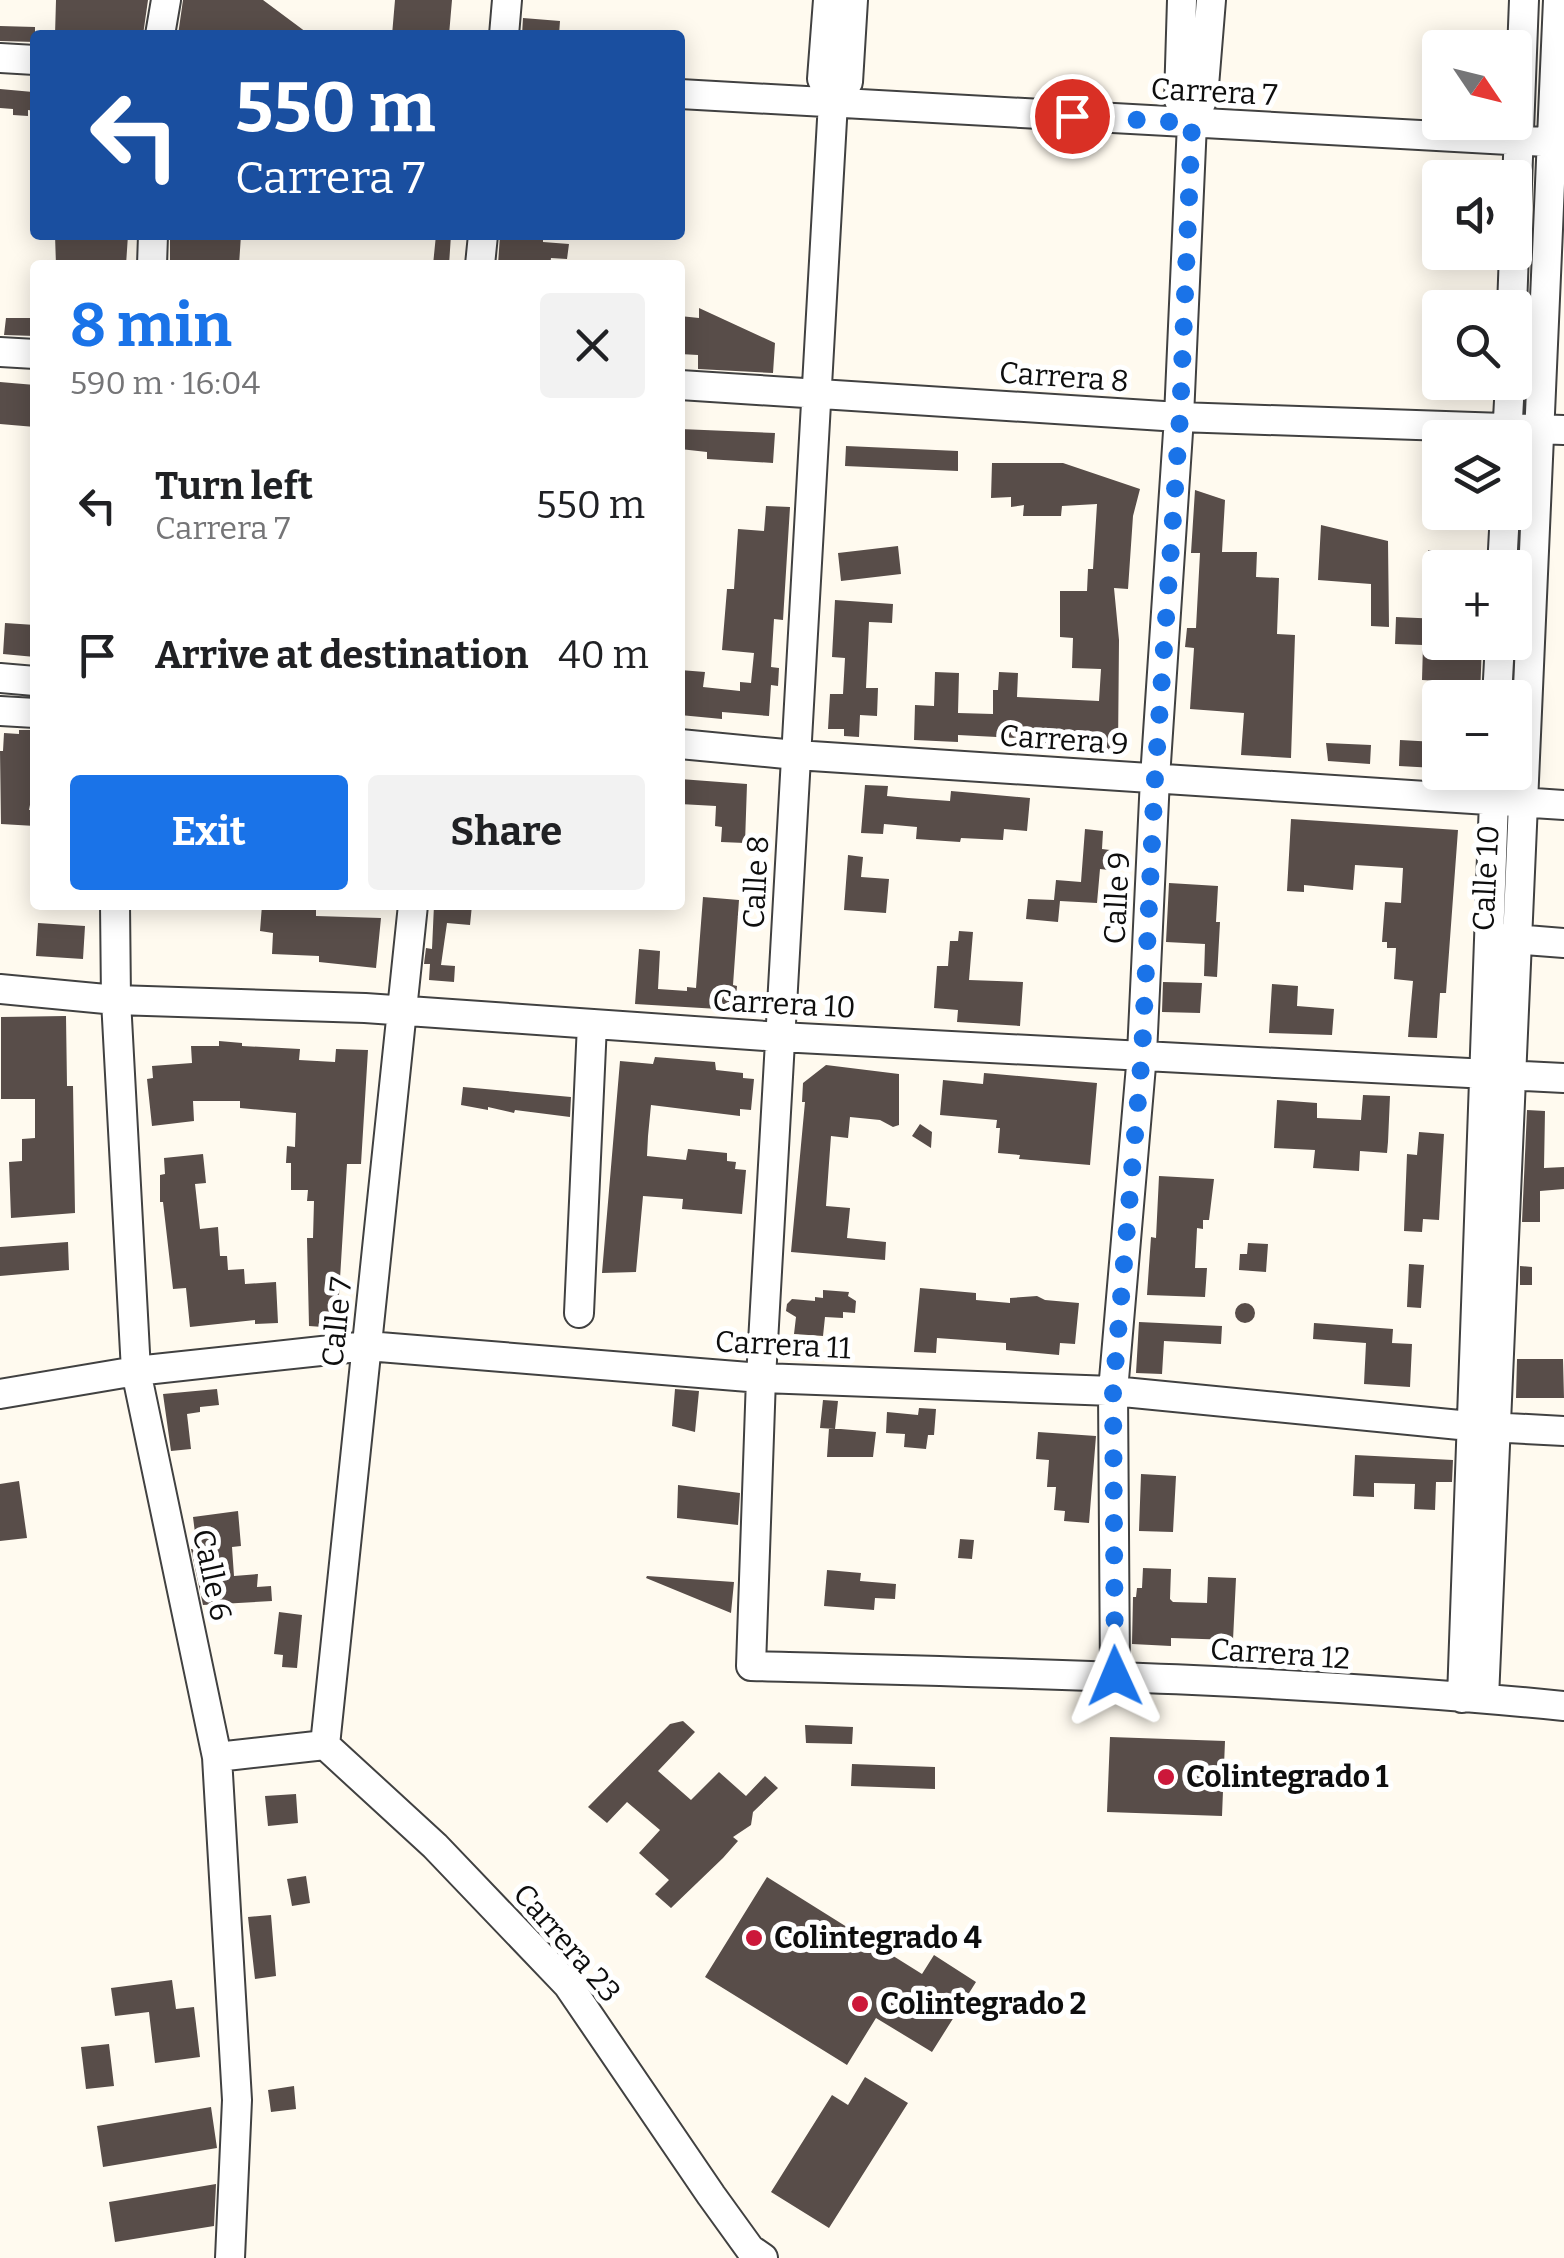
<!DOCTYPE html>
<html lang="en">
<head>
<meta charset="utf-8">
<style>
  body { margin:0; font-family:Bitter,serif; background:#f2f2f2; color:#202124; height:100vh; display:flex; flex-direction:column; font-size:38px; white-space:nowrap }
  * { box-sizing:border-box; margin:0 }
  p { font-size:32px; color:#757577 }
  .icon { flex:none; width:55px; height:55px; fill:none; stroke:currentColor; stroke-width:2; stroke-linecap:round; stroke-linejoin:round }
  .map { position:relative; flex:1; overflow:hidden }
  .drawer { position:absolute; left:30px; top:260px; width:655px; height:650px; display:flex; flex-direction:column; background:#fff; border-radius:10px; box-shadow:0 5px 25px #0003 }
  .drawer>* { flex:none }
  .top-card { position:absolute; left:30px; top:30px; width:655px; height:210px; border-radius:10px; box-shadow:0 5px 25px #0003; background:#1a4fa0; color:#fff; overflow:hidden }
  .needle { width:65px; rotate:125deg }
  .controls { position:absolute; left:1422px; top:30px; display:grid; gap:20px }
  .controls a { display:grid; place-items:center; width:110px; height:110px; border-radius:10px; background:#fff; box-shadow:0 5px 25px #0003; font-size:50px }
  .pin { position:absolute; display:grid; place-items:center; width:85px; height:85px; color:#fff; margin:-42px; border:5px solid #fff; border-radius:50%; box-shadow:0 2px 10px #0007 }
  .me { position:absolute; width:110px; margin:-55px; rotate:359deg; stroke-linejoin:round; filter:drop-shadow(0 0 8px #0008) }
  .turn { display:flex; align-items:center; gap:35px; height:210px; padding:0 40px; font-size:45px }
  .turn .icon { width:130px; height:130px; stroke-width:2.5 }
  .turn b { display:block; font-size:70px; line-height:85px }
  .round { display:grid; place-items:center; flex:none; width:105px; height:105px; border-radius:10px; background:#f2f2f2 }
  .headline { display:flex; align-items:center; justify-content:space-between; height:170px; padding:0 40px }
  h1 { font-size:60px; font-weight:700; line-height:75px; color:#1a73e8 }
  .cta { display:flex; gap:20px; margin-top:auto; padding:20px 40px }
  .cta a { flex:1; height:115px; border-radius:10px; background:#1a73e8; color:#fff; font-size:40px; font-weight:700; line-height:115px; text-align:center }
  .cta a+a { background:#f2f2f2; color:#202124 }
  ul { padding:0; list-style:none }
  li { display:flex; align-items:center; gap:30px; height:150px; padding:0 40px }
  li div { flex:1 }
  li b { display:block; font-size:38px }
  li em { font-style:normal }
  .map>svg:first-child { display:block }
  .building { fill:#584d49 }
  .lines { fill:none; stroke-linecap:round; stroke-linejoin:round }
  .minor-casing { stroke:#414141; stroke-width:32 }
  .minor { stroke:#fff; stroke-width:28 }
  .route { stroke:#1a73e8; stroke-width:18; stroke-dasharray:0 32.4 }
  .poi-dot { fill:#cc183a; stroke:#fff; stroke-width:4 }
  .labels { text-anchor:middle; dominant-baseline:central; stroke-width:10; stroke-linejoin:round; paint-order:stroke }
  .street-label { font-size:30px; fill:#0e0e0e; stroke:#fff }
  .poi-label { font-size:30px; font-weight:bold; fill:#0e0e0e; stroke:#fff; text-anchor:start }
</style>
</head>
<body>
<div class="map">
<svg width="1564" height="2258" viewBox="0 0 1564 2258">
  <rect width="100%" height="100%" fill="#fffaef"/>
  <path class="building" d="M56,0H148L143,35H55Z
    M183,0H263L310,35H178Z
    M395,0H452L449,35H392Z
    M523,18L560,21L559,35H522Z
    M0,26L35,27V42L0,41Z
    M0,89L33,92L35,111L28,110V116L13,115V109L0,108Z
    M55,235H128L126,265H56Z
    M170,235H241L239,265H170Z
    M436,235H451L449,265H433Z
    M500,235H543V242L569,244L567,259L551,258L550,265H498Z
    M699,308L775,343L773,373L698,369V355L680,354V316L699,318Z
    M6,318H35V336L4,335Z
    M0,382L35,385V427L0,424Z
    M680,429L775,433L773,463L707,459V452L680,449Z
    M846,446L958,451V471L845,466Z
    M992,463H1063L1140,489L1133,516L1128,589L1114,588L1119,640L1118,750L1016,745V738L958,735V742L914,740L915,705L934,706L935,672L959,673L958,713L993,714V690H998L999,672L1018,673L1017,697L1099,701L1101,669L1072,668L1073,638L1060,637V591H1087L1088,569H1093L1097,504L1062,506L1061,516H1023L1024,505L1011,507V497L991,498Z
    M1195,490L1225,500L1222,552H1257L1256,577L1279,578L1277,634L1295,635L1291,758L1241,755L1244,713L1190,709L1194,648L1185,647L1186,638L1187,628H1196L1200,553H1191Z
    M766,506L790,507L783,620L774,619L771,667L779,668L778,686L771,685L769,716L722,712V719L680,715V670L705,672L703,687L740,691V682L751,683L754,653L722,650L727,589H734L738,529L764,531Z
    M1321,525L1388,541L1389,627L1371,626V584L1318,580Z
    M898,546L901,574L841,581L838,553Z
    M1428,550L1482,560L1481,568H1429Z
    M835,600L893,604L892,623L869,622L866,688H878L877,716L860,715L859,737L844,736V729H828L830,694H843L845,658L832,657Z
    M1396,617L1440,619V642H1482L1480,698H1456V682L1422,680L1423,645L1395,644Z
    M5,623L35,625V657L3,654Z
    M19,730H35V779L29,810H35V826L1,824L0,751H3L4,733L19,734Z
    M1400,740L1436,742L1435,768L1399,766Z
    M1326,743L1371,745L1370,764L1328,761Z
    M680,779L747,784L745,843L721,842L722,827L715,826L716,806L680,804Z
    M865,785L888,786L887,796L908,798L950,801L951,791L1030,798L1027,831L1004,829L1003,840L961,838L960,842L916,839L917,827L884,824L883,834L861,833Z
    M1291,819L1458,830L1446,993H1440L1437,1038L1408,1037L1413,981L1394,979L1396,948H1387V942H1382L1385,902L1401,903L1403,868L1355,865L1353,890L1304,885V892L1287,891Z
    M1085,829L1103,831L1102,849L1110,850L1109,870L1100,869L1097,903L1060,901L1058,922L1026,919L1028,899L1054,900L1056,880L1081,882Z
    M848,855L863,857L861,877L889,879L886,913L844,910Z
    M1169,883L1218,886L1216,922H1220L1217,977L1204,976L1205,944L1166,942Z
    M703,897L739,900L733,985L737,986L735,1010L635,1004L639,949L660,951L658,989L687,991V987L696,988Z
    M262,905L316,907V916L381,918L376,968L319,962V956L272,954L273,933L260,931Z
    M434,905H472L470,925L447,923L441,965L455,966L454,982L429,980L430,964H424L426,948L432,949Z
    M38,923L85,926L83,959L36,956Z
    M959,931L973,932L969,980L1023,982L1020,1026L957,1022L958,1010L934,1008L937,966H948L950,941H958Z
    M1163,982L1202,983L1200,1013L1162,1012Z
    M1272,984L1298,986L1297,1006L1334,1009L1332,1035L1269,1033Z
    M66,1016L67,1086H73L75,1213L11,1218L9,1162L22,1161V1139L35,1138V1099H1V1017Z
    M219,1041L242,1043V1046L300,1049L299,1060L335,1062L336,1049L368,1050L361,1164H347L337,1328L309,1326L307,1238H313L314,1201H307L308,1190H291V1163H286L287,1146L295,1147L296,1113L240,1108V1101H193L194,1121L152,1126L147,1079L153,1078L152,1066L192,1063L191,1046H219Z
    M655,1057L715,1062L716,1070L743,1073V1078L754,1079L751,1110L740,1109V1116L651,1105L648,1136L647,1156L686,1160L688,1149L727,1153V1161L736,1162L735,1169L746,1170L742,1214L682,1209L683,1199L643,1196L636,1272L602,1273L620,1061L653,1064Z
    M826,1065L899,1074V1125L893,1127L880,1120L850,1117L848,1138L831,1136L829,1163L826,1206L850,1208L847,1238L886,1242L885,1260L791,1252L805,1102H802L803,1083Z
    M984,1073L1097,1083L1090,1165L1019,1159L1020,1155L998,1153L1000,1128H996L997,1120L940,1115L943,1080L983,1084Z
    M463,1087L571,1097L570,1117L515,1110L514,1113L488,1107V1110L461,1105Z
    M1363,1095L1390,1096L1388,1142L1387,1153L1360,1151L1359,1171L1313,1168L1315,1150L1274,1148L1277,1100L1317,1103V1118L1361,1120Z
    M1527,1110L1545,1111L1544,1168L1564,1167V1189L1540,1191V1222H1522Z
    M920,1124L932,1132L931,1148L912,1136Z
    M1419,1132L1444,1134L1439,1220L1423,1219L1422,1232L1404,1231L1407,1154L1417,1155Z
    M203,1154L206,1183L195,1184L200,1229L218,1227L220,1256H227L228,1270L244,1269L245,1284L276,1282L278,1323L255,1324V1320L190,1327L186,1288L173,1289L163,1202H160V1175L165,1174L164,1158Z
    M1159,1176L1214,1179L1209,1220H1203V1229L1197,1228L1195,1268H1207L1205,1297L1147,1295L1151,1237L1156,1238Z
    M68,1242L69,1270L0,1276V1247Z
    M1248,1243L1268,1244L1266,1272L1239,1270L1240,1254H1247Z
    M1409,1264L1424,1265L1421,1308L1407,1307Z
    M1520,1266L1532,1267V1285H1520Z
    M920,1288L976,1293V1300L1010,1303V1298L1037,1296L1045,1300L1079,1303L1075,1344L1060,1343L1059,1355L1006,1350V1343L937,1338L936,1353L914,1352Z
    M823,1290L849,1292L848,1296L856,1301L855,1313L843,1312V1318L825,1317L823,1336L794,1334L796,1317L786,1311L787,1304L792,1299L815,1301V1297L823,1298Z
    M1235 1313a10 10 0 1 1 20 0a10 10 0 1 1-20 0Z
    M1139,1322L1222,1326L1221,1344L1164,1341L1162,1374L1136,1373Z
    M1314,1323L1393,1329L1392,1343L1412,1344L1410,1387L1364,1384L1366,1343L1313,1339Z
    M1517,1359H1563L1564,1398H1516Z
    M217,1389L219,1405L200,1407V1412L187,1414L191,1449L171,1451L163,1394Z
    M675,1389L699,1391L695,1432L672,1426Z
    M823,1400L838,1401L835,1429L820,1428Z
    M919,1408L936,1409L934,1435H928L926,1449L904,1447L905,1434L886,1433L887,1412L918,1415Z
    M829,1428L876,1432L873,1457H827Z
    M1038,1432L1096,1436L1089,1523L1064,1521L1065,1511L1054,1510L1056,1487H1047L1049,1460L1036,1459Z
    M1355,1455L1453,1460L1452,1482H1436L1435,1510L1414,1509L1415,1484L1374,1483V1497L1353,1496Z
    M1141,1474L1176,1476L1173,1532L1139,1531Z
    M19,1481L27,1538L0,1541V1484Z
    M678,1485L740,1493L738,1525L677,1518Z
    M238,1511L241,1546L232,1547L234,1576L258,1574L257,1587L271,1586L272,1601L203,1605L191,1549H197L193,1517Z
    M960,1539L974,1540L972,1559L958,1558Z
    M1143,1568L1171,1569L1170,1599L1173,1602L1207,1603L1208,1577L1236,1578L1233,1640L1171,1638V1646L1132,1644L1133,1597H1136L1137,1588H1142Z
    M827,1570L861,1573L860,1581L896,1584L895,1599L875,1598L874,1610L824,1606Z
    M647,1576L734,1582L731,1613L646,1578Z
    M279,1612L302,1615L297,1668L282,1667L283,1655L274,1654Z
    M683,1721L695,1732L658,1771L691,1800L719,1772L746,1796L765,1776L778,1788L753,1812L751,1825L733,1837L738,1841L723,1858L671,1908L655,1894L669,1880L639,1853L660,1830L627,1802L607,1823L588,1807L670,1724Z
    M805,1725L853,1727L852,1744L806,1743Z
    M1110,1737L1225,1741L1222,1816L1107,1812Z
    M852,1764L935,1767V1789L851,1786Z
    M296,1794L298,1823L268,1826L265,1796Z
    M306,1876L310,1903L292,1906L287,1879Z
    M767,1877L922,1974L934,1955L976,1982L932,2052L876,2018L847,2065L705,1977Z
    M271,1915L276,1976L255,1979L248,1917Z
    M172,1980L176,2009L194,2007L200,2057L155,2063L149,2012L115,2016L111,1988Z
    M109,2044L114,2086L86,2089L81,2047Z
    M865,2077L908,2103L829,2228L771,2192L832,2095L848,2105Z
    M294,2086L296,2109L271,2112L268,2090Z
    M211,2107L217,2148L103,2167L97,2126Z
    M216,2184L214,2226L115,2242L109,2202Z"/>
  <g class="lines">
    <defs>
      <path id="minor" d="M828,0L822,79L833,102L761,1378L751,1666C1022,1673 1294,1679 1564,1706
        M1182,0L1179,100L1192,123
        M160,35L166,0
        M504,35L507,0
        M0,58L35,60
        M680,94L1564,143
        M833,102L848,82L853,0
        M1515,236L1524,0
        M152,265L153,235
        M480,265L483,235
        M1512,308L1514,252
        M0,352L35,354
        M680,385L1179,417L1564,430
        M1507,438L1510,382
        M1502,568L1505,512
        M0,678L35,681
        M1497,698L1500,642
        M0,711L35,713
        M680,744L796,755L1564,805
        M115,905L116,1000L136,1371L217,1757L237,2100L230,2258
        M1500,938L1564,943
        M0,989L116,1000L365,1008L780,1037L1564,1078
        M579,1313L592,1024
        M0,1394L136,1371L367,1346L761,1378L1113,1391L1470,1426L1564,1431
        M1115,1676L1113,1391L1142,1054L1155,778L1179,417L1192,123L1203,98L1211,0
        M1462,1698L1495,772
        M1484,1698L1558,0
        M325,1745L413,905
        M325,1745L435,1846L568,1985L711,2195L750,2249L763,2258
        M217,1757L325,1745"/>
    </defs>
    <use href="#minor" class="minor-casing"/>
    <use href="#minor" class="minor"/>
  </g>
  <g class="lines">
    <path class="route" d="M1072,116L1192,123L1180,417L1155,778L1142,1054L1113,1391L1115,1676"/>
  </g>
  <g class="poi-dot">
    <circle cx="1166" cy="1777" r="10"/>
    <circle cx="754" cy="1938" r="10"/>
    <circle cx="860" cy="2004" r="10"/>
  </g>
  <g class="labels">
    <g class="street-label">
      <text transform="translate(1214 92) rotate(3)">Carrera 7</text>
      <text transform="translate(1064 377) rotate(4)">Carrera 8</text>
      <text transform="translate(1064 740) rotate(4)">Carrera 9</text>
      <text transform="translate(1486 878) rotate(-87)">Calle 10</text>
      <text transform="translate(756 882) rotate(-87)">Calle 8</text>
      <text transform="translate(1117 898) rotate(-87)">Calle 9</text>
      <text transform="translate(784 1004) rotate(3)">Carrera 10</text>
      <text transform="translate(337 1322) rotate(-84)">Calle 7</text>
      <text transform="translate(783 1345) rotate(3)">Carrera 11</text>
      <text transform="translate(212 1575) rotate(78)">Calle 6</text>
      <text transform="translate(1280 1654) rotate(4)">Carrera 12</text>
      <text transform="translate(567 1943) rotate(49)">Carrera 23</text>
    </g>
    <g class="poi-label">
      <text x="1186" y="1777">Colintegrado 1</text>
      <text x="774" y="1938">Colintegrado 4</text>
      <text x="880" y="2004">Colintegrado 2</text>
    </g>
  </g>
</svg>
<div class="controls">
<a><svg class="needle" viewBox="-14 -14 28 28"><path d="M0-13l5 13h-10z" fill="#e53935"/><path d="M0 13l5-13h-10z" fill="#757577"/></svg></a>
<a><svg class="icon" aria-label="sound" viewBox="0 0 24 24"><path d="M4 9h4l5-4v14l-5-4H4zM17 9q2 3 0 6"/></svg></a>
<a><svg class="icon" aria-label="search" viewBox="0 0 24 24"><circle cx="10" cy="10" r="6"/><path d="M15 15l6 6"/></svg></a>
<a><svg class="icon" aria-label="layers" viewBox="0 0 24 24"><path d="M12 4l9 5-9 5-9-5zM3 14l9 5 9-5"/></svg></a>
<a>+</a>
<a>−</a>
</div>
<div class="pin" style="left:1072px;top:116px;background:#d93025"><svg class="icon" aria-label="arrive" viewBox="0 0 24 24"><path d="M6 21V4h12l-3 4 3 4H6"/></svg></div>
<svg class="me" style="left:1115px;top:1676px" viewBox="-20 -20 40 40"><path d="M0-17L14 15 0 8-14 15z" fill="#1a73e8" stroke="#fff" stroke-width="4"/></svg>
<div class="top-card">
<div class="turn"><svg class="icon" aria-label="left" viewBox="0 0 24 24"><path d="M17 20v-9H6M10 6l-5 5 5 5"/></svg><div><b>550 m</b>Carrera 7</div></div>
</div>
<section class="drawer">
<div class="headline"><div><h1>8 min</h1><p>590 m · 16:04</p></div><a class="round"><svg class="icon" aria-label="close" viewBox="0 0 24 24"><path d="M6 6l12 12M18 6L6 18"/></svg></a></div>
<ul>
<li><svg class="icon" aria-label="left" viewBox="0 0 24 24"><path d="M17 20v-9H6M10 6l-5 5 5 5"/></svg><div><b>Turn left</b><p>Carrera 7</p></div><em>550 m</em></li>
<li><svg class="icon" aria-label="arrive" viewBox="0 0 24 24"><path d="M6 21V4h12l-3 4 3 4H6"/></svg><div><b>Arrive at destination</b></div><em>40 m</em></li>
</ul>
<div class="cta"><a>Exit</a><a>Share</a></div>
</section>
</div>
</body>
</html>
